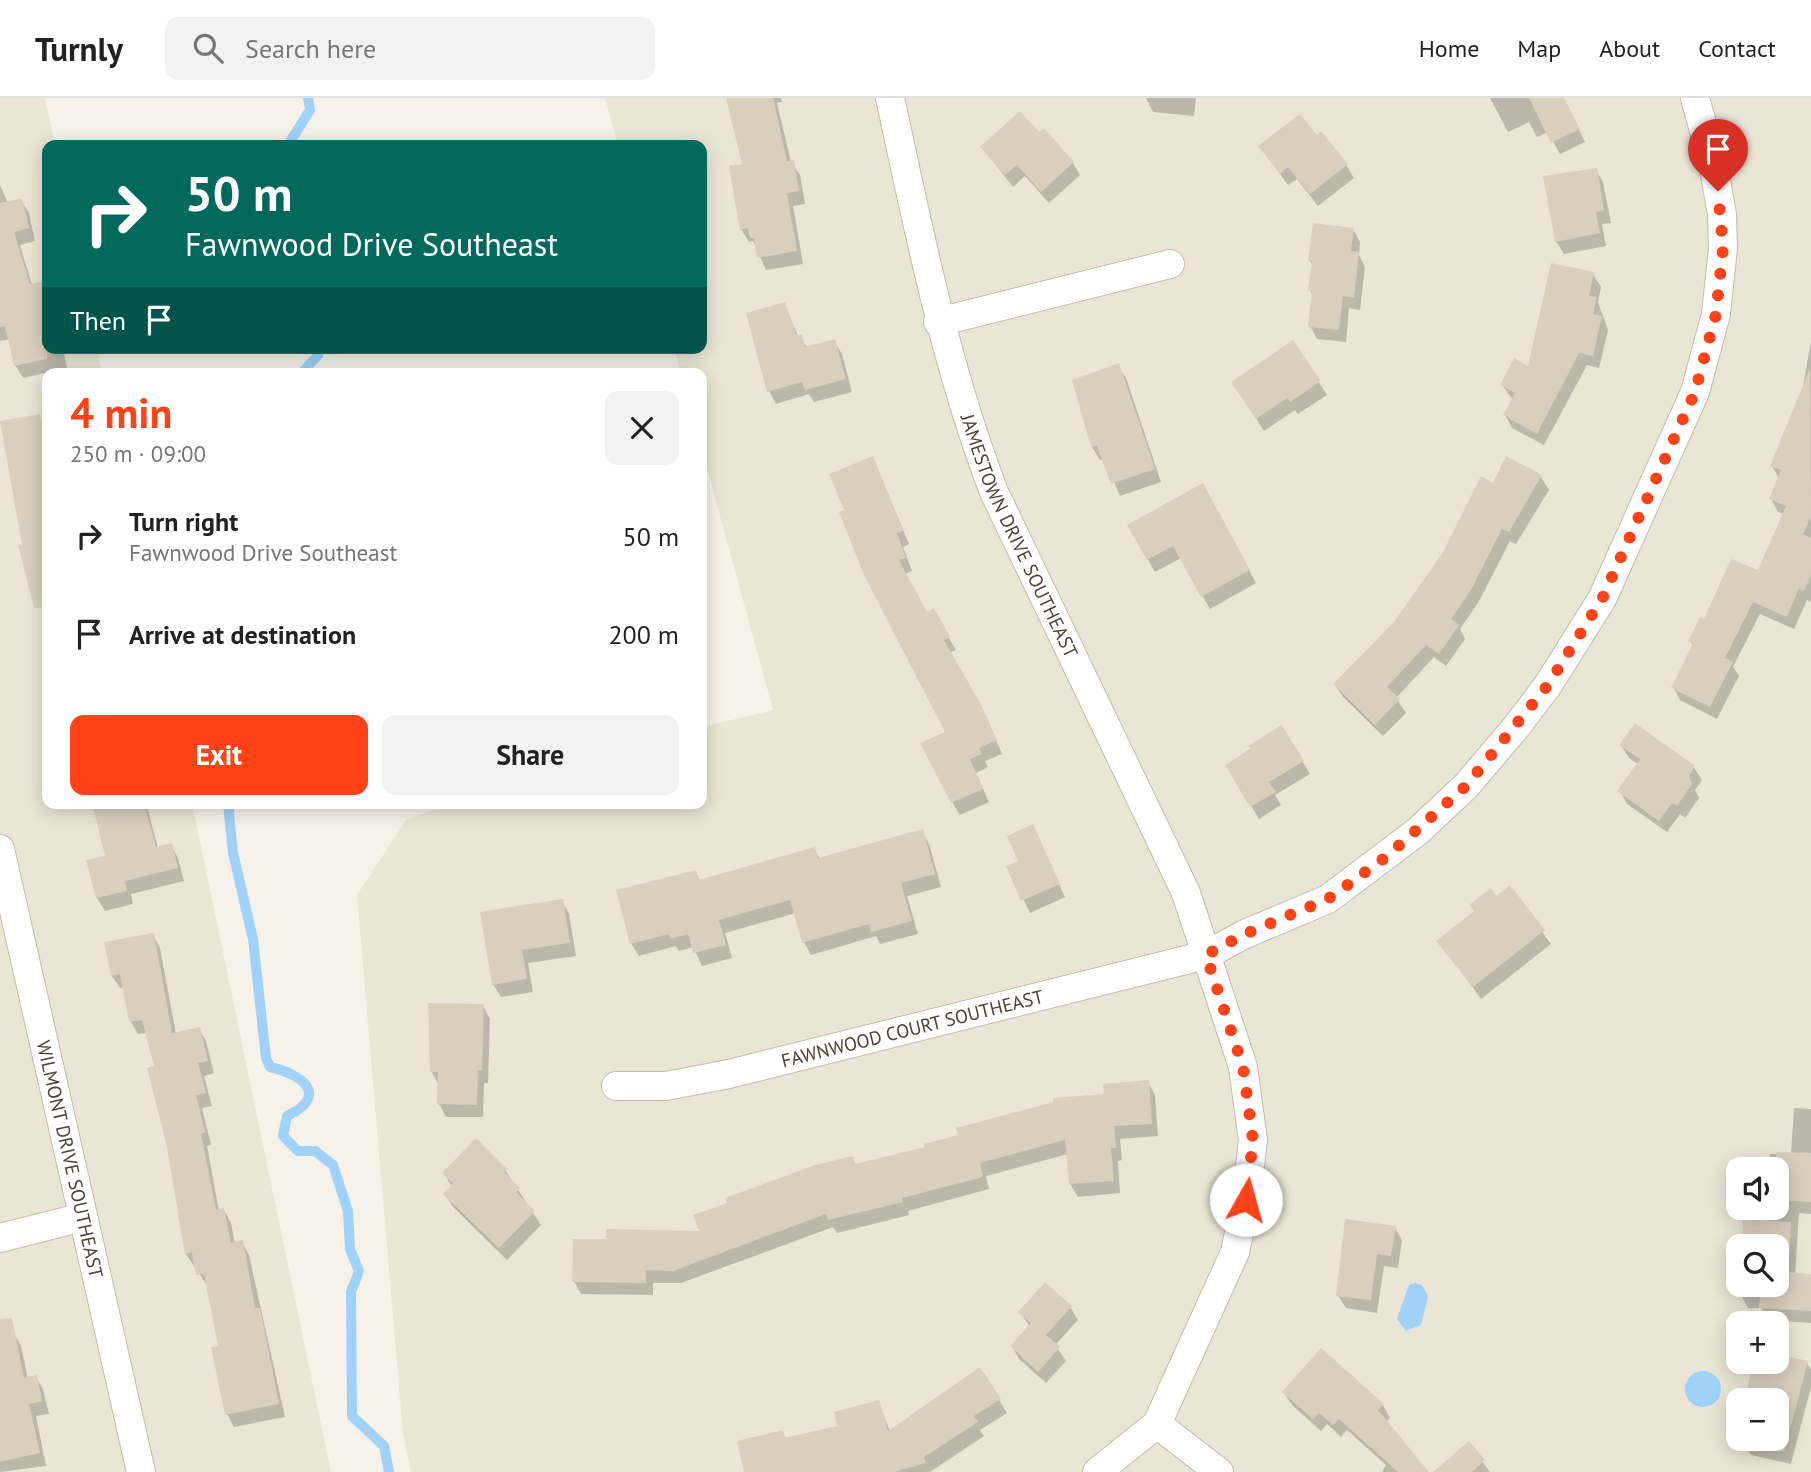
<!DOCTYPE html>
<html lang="en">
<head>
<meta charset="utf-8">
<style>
  body { margin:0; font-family:"PT Sans",sans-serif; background:#f2f2f2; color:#222; height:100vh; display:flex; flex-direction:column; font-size:26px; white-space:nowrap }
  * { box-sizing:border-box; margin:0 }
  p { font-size:23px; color:#767676 }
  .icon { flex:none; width:38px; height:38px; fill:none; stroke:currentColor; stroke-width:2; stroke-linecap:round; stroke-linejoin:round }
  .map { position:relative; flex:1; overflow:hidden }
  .details { position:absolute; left:42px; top:270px; width:665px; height:441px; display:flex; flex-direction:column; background:#fff; border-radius:14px; box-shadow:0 4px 18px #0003 }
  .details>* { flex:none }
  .hud { position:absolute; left:42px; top:42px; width:665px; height:214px; border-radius:14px; box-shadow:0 4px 18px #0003; background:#00695c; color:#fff; overflow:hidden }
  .tools { position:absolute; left:1726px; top:1059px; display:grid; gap:14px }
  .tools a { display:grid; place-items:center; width:63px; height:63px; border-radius:14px; background:#fff; box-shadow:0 4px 18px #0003; font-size:35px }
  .pin { position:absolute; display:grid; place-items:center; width:60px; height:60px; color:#fff; margin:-72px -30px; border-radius:50% 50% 50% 0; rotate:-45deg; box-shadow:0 0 7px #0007 }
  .pin .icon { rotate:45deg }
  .me { position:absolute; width:77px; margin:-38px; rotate:7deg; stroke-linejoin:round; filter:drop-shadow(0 0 5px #0008) }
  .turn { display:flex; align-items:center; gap:24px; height:147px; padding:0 28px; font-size:32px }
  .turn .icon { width:91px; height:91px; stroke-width:2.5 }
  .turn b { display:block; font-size:49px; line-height:60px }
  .then { display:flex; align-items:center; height:66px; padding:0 28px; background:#0003; gap:14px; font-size:26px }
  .round { display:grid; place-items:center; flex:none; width:74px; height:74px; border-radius:14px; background:#f2f2f2 }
  .headline { display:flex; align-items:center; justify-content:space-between; height:119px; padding:0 28px }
  h1 { font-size:42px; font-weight:800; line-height:52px; color:#ff4217 }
  .cta { display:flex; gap:14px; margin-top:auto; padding:14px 28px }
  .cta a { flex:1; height:80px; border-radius:14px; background:#ff4217; color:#fff; font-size:28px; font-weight:800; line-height:80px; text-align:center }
  .cta a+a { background:#f2f2f2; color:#222 }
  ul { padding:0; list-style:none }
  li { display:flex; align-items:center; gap:21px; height:98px; padding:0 28px }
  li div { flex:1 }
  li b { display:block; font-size:26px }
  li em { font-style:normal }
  header { display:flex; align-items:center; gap:42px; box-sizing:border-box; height:98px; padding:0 35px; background:#fff; border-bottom:2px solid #e0e0e0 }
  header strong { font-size:33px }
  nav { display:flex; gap:38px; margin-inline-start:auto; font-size:24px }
  .search { width:490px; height:63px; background:#f2f2f2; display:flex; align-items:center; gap:18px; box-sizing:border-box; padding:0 24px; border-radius:14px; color:#767676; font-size:26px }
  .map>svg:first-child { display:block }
  .residential { fill:#ebe5d6; fill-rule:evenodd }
  .water { fill:#9fd1f9 }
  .shadow { fill:#0003 }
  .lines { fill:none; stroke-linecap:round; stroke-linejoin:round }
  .stream { stroke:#9fd1f9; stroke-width:10 }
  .building { fill:#d9cfbd }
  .street-casing { stroke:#c3bbaa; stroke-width:30 }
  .street { stroke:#fff; stroke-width:28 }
  .route { stroke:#ff4217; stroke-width:12; stroke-dasharray:0 21.6 }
  .labels { text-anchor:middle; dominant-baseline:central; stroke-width:6; stroke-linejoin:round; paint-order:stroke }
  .street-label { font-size:19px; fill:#4b4336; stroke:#fff }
</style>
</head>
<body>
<header>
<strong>Turnly</strong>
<div class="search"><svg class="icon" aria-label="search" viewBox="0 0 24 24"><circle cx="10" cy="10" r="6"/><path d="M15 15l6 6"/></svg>Search here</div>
<nav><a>Home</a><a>Map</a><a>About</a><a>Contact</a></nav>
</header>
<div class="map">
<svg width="1811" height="1374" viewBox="0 0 1811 1374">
  <rect width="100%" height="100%" fill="#f6f2e9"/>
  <path class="residential" d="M0,0H45L55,47H47V250H97L102,275H47V705H192L331,1374H0Z
    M605,0H1811V1374H411L403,1336L357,797L406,722L451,705H702V629L773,612L702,352V275H681L674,250H702V47H618ZM1738,1071H1776V1110H1738ZM1738,1148H1776V1186H1738ZM1738,1225H1776V1264H1738ZM1738,1302H1776V1340H1738Z"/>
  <path class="water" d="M1415,1185L1422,1187L1428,1198L1421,1227L1406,1233L1397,1221L1409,1187Z
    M1685 1291a18 18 0 1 1 36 0a18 18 0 1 1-36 0Z"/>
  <path class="shadow" d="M728,0H781L782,4L777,5L791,64L800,77L805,106L793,108L803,166L766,172L753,143L749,144L741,131L744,68Z
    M1146,0H1196L1194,18L1153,14Z
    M1490,0H1563L1585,44L1560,56L1548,34L1537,39L1529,24L1508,34Z
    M1039,37L1073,65L1080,77L1049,105L1025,78L1013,89L982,49Z
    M1316,39L1346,67L1354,80L1318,108L1297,81L1288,87L1261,49Z
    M1596,72L1603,84L1611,125L1602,126L1606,148L1564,156L1556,143Z
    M0,87L8,105L21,102L29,115L35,143L20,147L32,187L44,184L47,190V250H63L67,270L23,280L15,267L10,241L0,243Z
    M1353,131L1360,144L1359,157L1365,169L1360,212L1349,210L1346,244L1317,241L1310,228L1313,198L1310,192L1313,168L1310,163Z
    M1593,176L1601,189L1598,204L1608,232L1599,270L1587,267L1544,347L1512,330L1505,317L1513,302L1502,287L1529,270Z
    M784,206L798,238L808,250L834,243L842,256L852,294L814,304L809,296L776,306L769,293Z
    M1811,243V504L1807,502L1794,531L1760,516L1733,569L1739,578L1717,621L1680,602L1673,589L1693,548L1690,543L1705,523L1759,475L1784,416L1778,414L1771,401L1779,380L1772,368L1802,294Z
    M1293,244L1327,297L1298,316L1295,312L1264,333L1241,297Z
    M1118,268L1126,280L1161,384L1120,398L1104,360L1100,362L1092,349L1074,283Z
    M39,318L47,335V489L34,492L24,447Z
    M873,360L909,446L903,449L912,473L905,476L927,516L933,513L956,552L949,555L987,620L1002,656L985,663L988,669L976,675L989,704L960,717L952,704L947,635L846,413Z
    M1507,361L1541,379L1549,392L1516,446L1510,443L1478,505L1460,531L1465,541L1446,568L1434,559L1396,600L1406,615L1383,638L1343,599L1335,587L1395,525L1493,387Z
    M1203,387L1256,485L1210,511L1181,460L1155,474L1129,428Z
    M1636,627L1694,670L1702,682L1695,692L1699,700L1685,720L1680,716L1667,734L1627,706L1620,693L1638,666L1629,660L1621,647Z
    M1282,629L1310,676L1275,697L1281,707L1259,721L1227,667Z
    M94,705H146L158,750L171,747L178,760L184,783L131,796L133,806L105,813L97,800L88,764L107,759Z
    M1033,728L1065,799L1030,815L1008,769L1021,764Z
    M922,733L929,746L941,789L907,798L918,836L880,846L876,838L811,857L804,844L796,815L725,835L732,860L702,868L693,849L679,853L676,848L639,858L631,845L695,774L701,784L814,751L820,761Z
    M1510,790L1551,846L1481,901L1439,843Z
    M562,803L569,816L576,858L528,865L533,894L501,899L493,886Z
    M153,837L160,850L176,936L199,931L206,943L214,975L204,978L212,1008L202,1010L211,1047L207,1048L219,1113L224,1112L231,1125L235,1146L242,1144L249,1157L285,1319L234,1329L227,1316L220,1250L208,1189L186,1156L178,1116H182L150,971L156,970L147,935L138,936L131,924L125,889L120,890L112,878Z
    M483,908L490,921L488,985H484L483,1019H446L439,1006V987L431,973Z
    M1148,984L1155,997L1158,1038L1120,1041L1122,1062L1118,1063L1120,1095L1078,1099L1070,1086L1068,1056L986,1078L989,1091L908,1113L909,1117L837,1135L833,1129L681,1185H653V1197L581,1196L574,1183L608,1143L702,1134L852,1060L856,1067L927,1050Z
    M1794,1010L1811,1011V1116L1799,1115L1795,1177L1811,1178V1225L1768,1222L1761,1210H1748L1741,1197L1776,1186V1148H1744L1768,1124V1110H1776V1071H1770V1056H1791Z
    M505,1072L541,1127L507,1162L453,1109L445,1096L452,1089L444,1075Z
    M1395,1130L1402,1142L1398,1170L1384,1168L1377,1215L1346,1210L1338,1197Z
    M1070,1209L1078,1222L1055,1247L1066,1263L1046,1285L1019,1261L1012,1248L1030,1229L1020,1214Z
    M14,1235L21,1248L28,1281L36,1279L43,1291L49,1316L36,1318L46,1368L0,1374V1238Z
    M1755,1264L1807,1265L1811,1272V1289L1791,1366L1751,1357L1744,1345L1776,1340V1302H1747Z
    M1284,1295L1383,1307L1390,1320L1386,1324L1427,1374H1382L1386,1367L1347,1332L1341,1339L1327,1326L1321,1333L1292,1307Z
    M999,1302L1007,1315L980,1332L984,1338L930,1374H746L782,1334L786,1341L839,1329L878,1304L890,1333Z
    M1469,1346L1490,1374H1436Z"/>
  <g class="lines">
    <path class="stream" d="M288,47L310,12L308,0
      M302,275L318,257L319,250
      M228,705L233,755L253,841L266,960L270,969C301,976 331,997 287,1018L283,1038L298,1053H315L333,1067L348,1113L350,1151L359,1173L351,1194L352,1318L384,1348L389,1374"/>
  </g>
  <path class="building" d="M726,0H773L787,63L794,62L799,93L787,95L797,153L757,160L754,140H750L748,130L740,132L729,68L742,66Z
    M1529,0H1564L1580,31L1551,45Z
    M1020,13L1039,34L1044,30L1074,64L1041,94L1017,67L1005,77L980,49Z
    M1300,16L1317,37L1321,33L1348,66L1310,96L1288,69L1280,76L1258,48Z
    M1597,70L1604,112L1596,114L1600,135L1555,144L1543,78Z
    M22,100L29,130L14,134L30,186L47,182V261L14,268L5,228L0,229V105Z
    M1313,125L1354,130L1351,153L1359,154L1354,200L1343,198L1339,232L1308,229L1312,193H1308L1312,163H1308Z
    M1551,165L1594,174L1589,198L1597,199L1593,216L1602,218L1593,258L1579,255L1537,336L1503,317L1515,295L1500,287L1514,260L1528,268Z
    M785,204L796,237H802L805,249L835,241L846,281L805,292L802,284L767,294L746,215Z
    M1293,242L1321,283L1290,304L1287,300L1256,321L1231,284Z
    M1119,265L1155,371L1111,386L1097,348L1091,349L1072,282Z
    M1810,270L1811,419L1803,436L1811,440V477L1804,493L1799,490L1787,519L1753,504L1725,560L1733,564L1710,609L1671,590L1693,545L1688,543L1700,519L1704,521L1731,461L1758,472L1786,408L1769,401L1781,372L1770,368Z
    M40,316L47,357V509L34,510L18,447L22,446L0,323Z
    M873,358L903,433L897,435L906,460L899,462L927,514L934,510L950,539L944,542L980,605L997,642L979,650L982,656L970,661L983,691L951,705L920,645L945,634L864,477L839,414L844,412L829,376Z
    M1506,358L1542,377L1509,434L1502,431L1471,492L1451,521L1459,527L1439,556L1426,547L1387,589L1400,601L1375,627L1333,586L1394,524L1443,454L1481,378L1493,385Z
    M1203,385L1250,472L1201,499L1173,448L1147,462L1127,427Z
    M1635,625L1695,668L1689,678L1692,686L1677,708L1672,705L1659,723L1617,693L1640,661L1619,647Z
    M1282,627L1304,663L1269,684L1276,694L1250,709L1225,667L1251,651L1248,648Z
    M92,705H144L156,749L172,745L178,770L125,783L127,793L96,800L86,762L105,758Z
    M1033,726L1060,786L1021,803L1006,768L1018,763L1007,738Z
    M923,731L935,776L901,785L912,823L871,834L869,826L802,845L790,802L719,822L726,847L693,855L688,836L670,841L669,836L630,846L616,792L696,772L699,782L815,749L818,760Z
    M1510,787L1545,832L1473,889L1436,843L1474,813L1469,807L1491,790L1496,798Z
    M563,801L570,845L522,852L527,881L492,887L480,814Z
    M154,835L172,935L200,929L208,963L198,965L206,995L196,997L205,1034L201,1036L216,1112L224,1110L231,1145L243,1142L255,1210H260L279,1306L225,1317L211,1249L218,1248L204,1176L196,1177L192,1155L185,1156L166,1044L147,970L154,968L142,922L129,924L120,876L111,878L104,844Z
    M428,905L484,906L482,973L478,972L477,1007L437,1006L438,974H430Z
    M1149,982L1152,1026L1114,1028L1116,1050H1111L1114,1083L1069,1086L1065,1042L980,1065L983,1079L902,1100L903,1104L828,1122L826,1116L673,1173L646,1172V1185L572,1184L573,1141H606V1131L699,1133L693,1117L727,1105L725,1100L815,1067L853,1058L855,1066L925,1049L924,1046L958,1037L956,1030L1053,1004V1000L1104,996L1103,986Z
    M476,1040L507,1071L504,1074L520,1090L516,1094L535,1113L499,1150L443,1096L453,1085L442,1075Z
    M1776,1054L1811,1055V1104L1776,1102Z
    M1345,1121L1396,1128L1391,1158L1377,1156L1371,1202L1336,1198Z
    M1743,1121L1791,1124L1788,1174L1811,1176V1213L1759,1210L1760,1198L1739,1197V1186H1776V1148H1742Z
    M1045,1184L1072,1208L1046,1237L1060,1249L1038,1274L1010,1248L1031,1225L1018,1214Z
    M12,1220L24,1280L37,1277L42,1303L29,1306L40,1355L0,1364V1221Z
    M1321,1250L1384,1306L1378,1312L1429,1374H1398L1339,1321L1333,1327L1319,1315L1313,1321L1282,1294Z
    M1776,1256L1808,1263L1784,1354L1742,1345L1743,1340H1776V1302H1745L1753,1264H1776Z
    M980,1269L1001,1301L974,1318L978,1324L924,1359L926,1365L894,1374H744L737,1343L783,1332L785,1340L837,1328L834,1314L879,1302L888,1333Z
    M1469,1343L1485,1362L1472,1374H1433Z"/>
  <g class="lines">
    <defs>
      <g id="street">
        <path id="s1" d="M890,0C919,133 945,266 994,394L1186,795L1243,969L1253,1042L1246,1102L1235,1154L1157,1326L1097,1374"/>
        <path d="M938,224L1170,166"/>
        <path id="s2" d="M0,751L141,1374"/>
        <path id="s3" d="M616,988H666L729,976L1206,857L1245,836L1328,801L1418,733L1466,688L1517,628L1548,587L1602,501L1695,294L1716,216L1723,150L1722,117L1713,65L1695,0"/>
        <path d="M0,1140L83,1119"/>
        <path d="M1157,1326L1219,1374"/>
      </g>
    </defs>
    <use href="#street" class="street-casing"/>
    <use href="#street" class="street"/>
  </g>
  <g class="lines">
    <path class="route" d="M1246,1102L1253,1042L1243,969L1206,857L1245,836L1328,801L1386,759L1466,688L1548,587L1602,501L1695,294L1716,216L1723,150L1718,93"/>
  </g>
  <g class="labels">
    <g class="street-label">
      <text stroke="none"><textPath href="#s1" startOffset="458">JAMESTOWN DRIVE SOUTHEAST</textPath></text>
      <text stroke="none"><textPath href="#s3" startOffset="303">FAWNWOOD COURT SOUTHEAST</textPath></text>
      <text stroke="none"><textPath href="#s2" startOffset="318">WILMONT DRIVE SOUTHEAST</textPath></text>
    </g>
  </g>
</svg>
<div class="tools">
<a><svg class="icon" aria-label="sound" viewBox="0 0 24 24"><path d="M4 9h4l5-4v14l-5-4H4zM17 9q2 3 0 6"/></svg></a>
<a><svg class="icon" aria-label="search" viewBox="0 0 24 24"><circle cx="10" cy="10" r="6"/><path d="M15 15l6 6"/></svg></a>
<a>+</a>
<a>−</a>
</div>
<div class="pin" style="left:1718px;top:93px;background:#d93025"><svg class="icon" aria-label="arrive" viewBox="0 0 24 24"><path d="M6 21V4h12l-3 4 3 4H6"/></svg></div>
<svg class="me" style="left:1246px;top:1102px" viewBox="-20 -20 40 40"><circle r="19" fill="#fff"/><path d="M0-13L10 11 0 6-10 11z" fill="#ff4217"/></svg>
<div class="hud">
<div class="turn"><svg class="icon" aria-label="right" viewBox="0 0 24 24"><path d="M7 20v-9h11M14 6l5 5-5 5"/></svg><div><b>50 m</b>Fawnwood Drive Southeast</div></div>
<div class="then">Then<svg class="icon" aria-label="arrive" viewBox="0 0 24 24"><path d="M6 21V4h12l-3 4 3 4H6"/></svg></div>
</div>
<section class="details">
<div class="headline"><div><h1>4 min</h1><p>250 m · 09:00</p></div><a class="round"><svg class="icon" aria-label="close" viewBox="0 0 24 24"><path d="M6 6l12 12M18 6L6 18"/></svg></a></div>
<ul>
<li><svg class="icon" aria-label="right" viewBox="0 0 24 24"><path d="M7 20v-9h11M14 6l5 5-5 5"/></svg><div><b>Turn right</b><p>Fawnwood Drive Southeast</p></div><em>50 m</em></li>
<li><svg class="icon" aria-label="arrive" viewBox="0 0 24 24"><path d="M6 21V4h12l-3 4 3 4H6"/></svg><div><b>Arrive at destination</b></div><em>200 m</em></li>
</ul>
<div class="cta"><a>Exit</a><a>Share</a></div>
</section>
</div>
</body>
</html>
